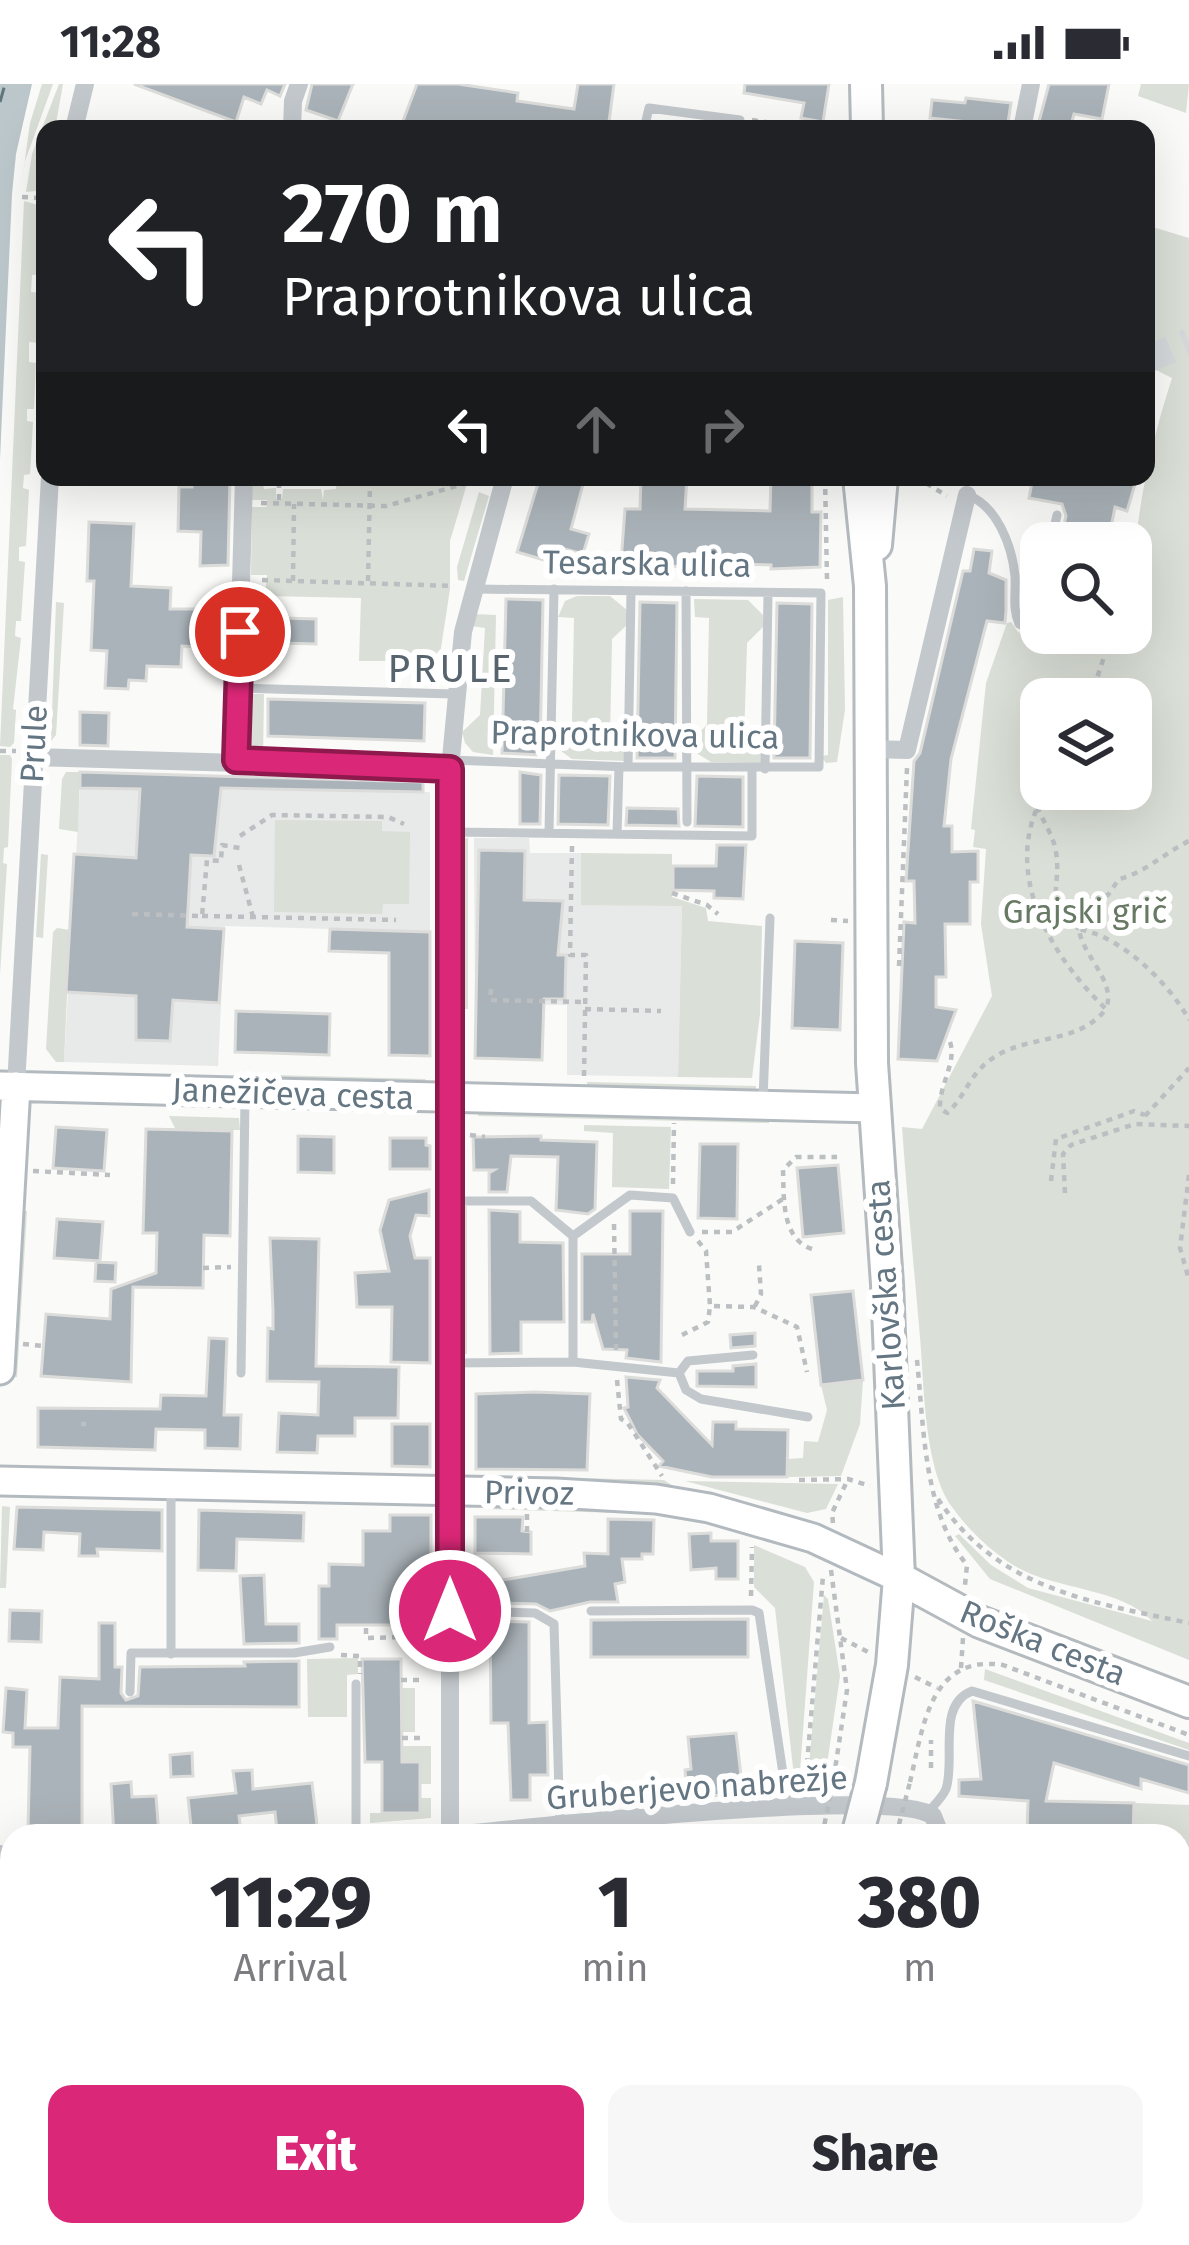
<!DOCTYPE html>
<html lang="en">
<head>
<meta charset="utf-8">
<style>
  body { margin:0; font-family:"Fira Sans",sans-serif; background:#f7f7f7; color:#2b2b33; height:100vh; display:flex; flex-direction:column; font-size:45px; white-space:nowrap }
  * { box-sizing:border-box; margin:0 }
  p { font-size:39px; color:#7c7c81 }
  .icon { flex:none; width:66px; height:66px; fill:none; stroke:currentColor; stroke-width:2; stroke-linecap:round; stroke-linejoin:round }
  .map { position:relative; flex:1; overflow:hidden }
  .side { position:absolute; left:0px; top:1740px; width:1191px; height:423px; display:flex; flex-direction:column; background:#fff; border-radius:36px 36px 0 0; box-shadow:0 12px 48px #0002 }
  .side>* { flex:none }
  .hud { position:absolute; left:36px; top:36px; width:1119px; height:366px; border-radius:24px; box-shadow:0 12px 48px #0002; background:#202124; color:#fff; overflow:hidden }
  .tools { position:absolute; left:1020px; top:438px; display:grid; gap:24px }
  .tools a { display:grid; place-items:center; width:132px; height:132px; border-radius:24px; background:#fff; box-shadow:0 12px 48px #0002; font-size:60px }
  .pin { position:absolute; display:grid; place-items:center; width:102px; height:102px; color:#fff; margin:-51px; border:6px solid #fff; border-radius:50%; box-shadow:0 3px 12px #0007 }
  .me { position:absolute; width:132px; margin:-66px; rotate:0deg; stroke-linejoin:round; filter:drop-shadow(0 0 9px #0008) }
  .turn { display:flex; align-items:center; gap:42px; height:252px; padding:0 48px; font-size:54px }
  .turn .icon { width:156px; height:156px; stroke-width:2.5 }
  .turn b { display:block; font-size:84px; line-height:102px }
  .lanes { display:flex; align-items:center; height:114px; padding:0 48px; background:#0003; justify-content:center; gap:60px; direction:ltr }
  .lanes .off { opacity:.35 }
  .eta { display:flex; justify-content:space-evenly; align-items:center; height:204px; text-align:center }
  .eta b { font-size:72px; font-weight:800; line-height:84px }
  .cta { display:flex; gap:24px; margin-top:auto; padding:24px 48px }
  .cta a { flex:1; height:138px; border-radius:24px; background:#db2777; color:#fff; font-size:48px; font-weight:800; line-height:138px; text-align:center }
  .cta a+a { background:#f7f7f7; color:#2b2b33 }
  .status { display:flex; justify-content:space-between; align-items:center; height:84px; padding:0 60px; background:#fff; direction:ltr }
  .status svg { height:33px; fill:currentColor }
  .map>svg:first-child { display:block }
  .built { fill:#e8e9e9 }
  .green { fill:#dadfd7; fill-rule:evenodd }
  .water { fill:#bbc7cb }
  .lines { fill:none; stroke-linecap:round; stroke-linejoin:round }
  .ferry { stroke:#60757c; stroke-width:3; stroke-dasharray:15 12; stroke-linecap:butt }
  .building { fill:#aab3b9; stroke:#dcdcda; stroke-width:3 }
  .secondary-tunnel { stroke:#d5d9db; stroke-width:27; stroke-dasharray:27 14; stroke-linecap:butt }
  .secondary-casing { stroke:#b3babf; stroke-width:33 }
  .primary-casing { stroke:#b5babe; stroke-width:36 }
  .path { stroke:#bbbfc2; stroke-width:4.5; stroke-dasharray:6 6; stroke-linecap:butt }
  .lane { stroke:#c3c8cc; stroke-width:9 }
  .street { stroke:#c3c8cc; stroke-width:18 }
  .secondary { stroke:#fff; stroke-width:27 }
  .primary { stroke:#fff; stroke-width:30 }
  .rail-casing { stroke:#a2aab0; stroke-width:10 }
  .rail { stroke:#fff; stroke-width:6; stroke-dasharray:18; stroke-linecap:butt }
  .primary-bridge-casing { stroke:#b5babe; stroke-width:36; stroke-linecap:butt }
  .path-bridge { stroke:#bbbfc2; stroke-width:4.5; stroke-dasharray:6 6; stroke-linecap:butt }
  .primary-bridge { stroke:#fff; stroke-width:30 }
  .route-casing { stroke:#8e194d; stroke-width:30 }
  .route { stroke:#db2777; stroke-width:21 }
  .labels { text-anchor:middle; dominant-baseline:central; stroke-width:12; stroke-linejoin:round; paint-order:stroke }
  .street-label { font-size:33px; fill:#657683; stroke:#fff }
  .park-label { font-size:33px; fill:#687a64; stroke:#fff }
  .quarter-label { font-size:39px; letter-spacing:3px; fill:#57646e; stroke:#fff }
</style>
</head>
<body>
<div class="status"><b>11:28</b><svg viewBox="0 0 49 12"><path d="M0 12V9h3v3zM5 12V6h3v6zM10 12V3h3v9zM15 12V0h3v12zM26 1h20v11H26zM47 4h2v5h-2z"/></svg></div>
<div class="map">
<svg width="1189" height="2161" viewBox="0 0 1189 2161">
  <rect width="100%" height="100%" fill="#fafaf8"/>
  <path class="built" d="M80,704L430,708V848L225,842L218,982L64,978Z
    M474,754H529L530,769H581V821H682L678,993L567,991V921L475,920Z"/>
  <path class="green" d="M42,0H53L25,77L21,105L30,39Z
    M59,0H63L55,45H45V106L26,108L32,70Z
    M1141,0H1189L1186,29L1138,12Z
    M24,117L45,123L43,190L32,191L31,208L42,209L39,259L29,258V278L36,279L34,325H27V337L33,338L30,390L24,391L23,404L29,406L26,462L19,463V477L25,478L21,537H16L15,552L21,554L13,625L16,626L14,659L10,663L0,662Z
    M1146,141L1189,154V1576L990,1495L955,1452L959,1450L991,1481L1028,1504L1152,1537C1118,1500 1046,1508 1003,1474C984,1461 964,1440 952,1423C924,1385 924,1299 920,1253C914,1183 907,1113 902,1043L922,1045L992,912L981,840L986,765L973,763L975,746L971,745L986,599L1007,539L1011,538L1018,548L1029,553L1045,549H1131C1131,456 1144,381 1172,294L1146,281ZM1131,615V705H1041V615Z
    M252,393H261L264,405L276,404V415H282L283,405H321L323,416L324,406L336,405L337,393H469L450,457V505L439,577H359L361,514L265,512L267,491H251L252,423H267V416H251Z
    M479,408L489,412L464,497L458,496L457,483Z
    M577,512H610L627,526L628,540L612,555L610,654L626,656V677L572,675L561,667L556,654L572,638L574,534L558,533L565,517Z
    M843,513L845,626L837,678L826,679L821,672L828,671V516Z
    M694,515L748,516L763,531V543L747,559L744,657L761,659V679L711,678L693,667L690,657L707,641L709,534L695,533Z
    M56,518L64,519L56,651L51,657Z
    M474,530L496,531L493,671L473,668L465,659L462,648L480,631L485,544L471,542Z
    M248,610H264L263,672C239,662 248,632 248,610Z
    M0,671H10L12,675L8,763L4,764L3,779L7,780L0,891Z
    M66,688H80L78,748L59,745L62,695Z
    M275,736L382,737V747L410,748L409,820H383L382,830L274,828Z
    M468,754V925H462V755Z
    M581,769L672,770V813L706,824L708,837L762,842L760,930L752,994L678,993L682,822L581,821Z
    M41,770L48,771L43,854L36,853Z
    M57,844L70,846L64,978H56L46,965L53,848Z
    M237,990L425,995L428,1000L236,997Z
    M587,998L756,1002V1006L736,1008L588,1005Z
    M478,1026L769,1034V1039L478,1032Z
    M169,1032L239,1034L240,1046H176Z
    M584,1041L671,1043L669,1105L612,1103L613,1049L584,1047Z
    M461,1122H467V1270H461V1245L456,1244Z
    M20,1127H27L17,1293H10Z
    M863,1296L860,1340L841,1392L787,1393L788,1375L803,1374L804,1357L818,1358L827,1326L821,1301Z
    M480,1392L664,1396L673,1402L475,1396Z
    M685,1397L838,1400L826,1425L807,1429Z
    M476,1419L576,1420L654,1430L485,1425Z
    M2,1422L10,1423L6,1504H0Z
    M754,1461L805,1483L814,1498L799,1701H795L775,1524L754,1503Z
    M824,1511L828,1515L840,1592L824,1701L812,1700L808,1693Z
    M358,1574V1590L347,1591V1633H308L307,1575Z
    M985,1585L1189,1659V1666L984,1596Z
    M401,1604H415V1648H401Z
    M402,1662H431V1700H420L419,1678H402Z
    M420,1714H431V1734L370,1739V1729H419Z
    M1134,1719L1189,1721V1791L1179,1790L1178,1749L1134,1744Z
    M1189,1869V1948L1179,1951V1870Z
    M1189,2056V2130H1179V2058Z
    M155,2151H668L663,2161H138Z
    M797,2151H909L889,2161H778Z
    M974,2151H1038L1041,2161H952Z"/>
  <path class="water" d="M0,0H32L16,70L12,110L0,375Z
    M1179,1790L1189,1791V1869L1179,1870Z
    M12,1843V1922L0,1923V1844Z"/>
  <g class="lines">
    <path class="ferry" d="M0,18L5,0"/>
  </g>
  <path class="building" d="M134,0H285L280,12L267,6L261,20L244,13L236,38Z
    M312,0H353L338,37L306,26Z
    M417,0H458L518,9L517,17L574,25L578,0H614L608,45H400Z
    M745,0H829L823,38L801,34L804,19L744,9Z
    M1049,0H1109L1102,35L1074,30L1070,45H1037Z
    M966,14L1011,19L1007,45H968L969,38L930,34L932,16L965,19Z
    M192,393H230L228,481L200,482L201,448L178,447L179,403H192Z
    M540,393H585L571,445L589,450L583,470L565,465L561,481L517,468Z
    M641,393H687L685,425L770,427L771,393H812V428H821L820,483L771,485V481L685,479L684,483L621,478L625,425H640Z
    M1033,393H1137L1127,427L1115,423L1108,459L1060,458L1066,432L1062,420L1029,414Z
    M89,438L134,440L131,502L171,504L170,525H226L225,564L182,562L181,583L147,582L146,597L129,596L128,605L105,604L107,567L91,566L94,497H87Z
    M974,465L992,467L989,489L1006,496V526L1005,539L987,537L951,675L944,742H952V768L978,767V798H970V840H945L946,893H936V923L956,926L937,977L898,975L904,838L915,839L914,797H906L914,677L920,669L963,487H970Z
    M506,515L543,516L540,671L502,669Z
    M640,518L677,519L675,674H637Z
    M777,519L812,520L810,674H774Z
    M281,534L316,535V560L281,559Z
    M268,615L425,619L424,657L268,652Z
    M80,628L109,629L108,662L80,661Z
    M80,688L423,698V708L221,704L214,772L191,771L187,843L224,845L219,919L173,916L170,957L136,956V912L66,908L74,770L136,774L140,705L80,704Z
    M520,688L541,691L540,740H520Z
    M559,691L610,692L608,741L558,740Z
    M697,692L743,693V743L695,742Z
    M627,724L678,725L679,742L626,741Z
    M717,761H746L743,815L714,814V807L673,806V782H716Z
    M479,766L525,767L524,816L563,817L558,871H566L565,915H544L542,976L475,974Z
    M330,845L430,848V972L389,971V869L329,867Z
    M795,857L843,859L840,946L792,944Z
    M236,927L330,930L329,971L235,968Z
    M56,1043L107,1046L104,1087L53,1084Z
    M146,1045L232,1047L230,1152L204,1151L203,1204L133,1203L131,1298L41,1292L46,1230L110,1235L111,1205L156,1189L157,1149H143Z
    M298,1052L334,1053V1089L298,1088Z
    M541,1052V1056L597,1058L595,1125L588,1130L556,1126L558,1073L511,1072L507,1108H489V1089L494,1086H474L473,1053Z
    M390,1054H426V1061L430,1062V1085H390Z
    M700,1060H738L737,1135L698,1134Z
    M838,1081L844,1149L803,1153L797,1084Z
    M429,1106V1132L416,1131L410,1152L415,1174H430V1279L391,1278L392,1223H357L355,1189L389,1187L380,1146L389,1116Z
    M489,1126L520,1128V1158L563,1159L564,1238H521V1269L490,1270Z
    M630,1127H663L661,1278L626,1274L627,1266L603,1265L593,1230L592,1238H582V1170H630Z
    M57,1135L103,1138L100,1177L54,1174Z
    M270,1154L319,1155L316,1282L399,1283L398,1334H355V1352H318L317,1369L277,1368L279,1329L318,1331L319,1298L267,1297L268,1244L273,1245V1227Z
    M96,1178L116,1179L115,1198L95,1197Z
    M853,1207L863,1296L821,1301L811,1211Z
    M755,1249V1262L731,1264L730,1251Z
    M209,1254L227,1255L224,1331H241L240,1365L205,1364V1346L156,1345L155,1366L38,1363V1324L160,1325L161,1311L206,1312Z
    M756,1280V1303L697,1302V1287H733V1282Z
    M626,1293L660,1296L657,1304L712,1361L713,1338H736V1345L788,1346L787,1393H712L659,1382L663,1377L637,1350L624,1324L628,1323Z
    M534,1308L590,1310L587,1386L476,1385V1310Z
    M392,1340H430V1383L392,1382Z
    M17,1423L162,1426V1467L97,1465L98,1472H79L80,1450L44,1448L43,1466L14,1465Z
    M199,1426L304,1429L303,1457L237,1455L236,1487L198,1486Z
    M390,1431H431V1482H411V1541H337V1555H319V1502H329V1480L363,1481V1447H390Z
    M475,1433H523L522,1447L531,1448V1470L475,1469Z
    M608,1435L654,1436L653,1470H642V1475H622L625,1498L615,1500L618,1518H590L550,1527L536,1520L494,1519L491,1498L585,1482L584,1469L608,1470Z
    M711,1449V1457H738V1495H716V1484L691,1486L689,1450Z
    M264,1491L266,1540H299V1559L244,1560L240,1492Z
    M10,1526L42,1527L41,1558L9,1557Z
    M748,1535V1573H591V1536Z
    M490,1537L529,1538V1639L547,1638L548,1691H530V1716H511L508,1639H491Z
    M99,1539H115V1583H122L121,1609L126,1616L138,1612L140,1583L245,1582L244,1578L299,1577V1623L82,1622V1746L28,1745L30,1663H13V1649L3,1648L6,1604L27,1606L25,1644H58L60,1593L99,1595Z
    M362,1575H401L402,1678H420V1729H382V1678H365Z
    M973,1617L1189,1681V1709L1141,1695V1705L1054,1679L1046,1717L1134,1719L1133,1752L1027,1750L1028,1717L959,1712V1696L981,1695Z
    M736,1649L743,1709L687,1714L685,1686L691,1685L688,1653Z
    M192,1669L193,1692L171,1693L170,1671Z
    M252,1686L253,1705L312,1699L317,1741L277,1746L275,1728L239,1732L241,1749L192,1752L188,1714L236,1709L233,1687Z
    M131,1698L132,1713L156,1712L159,1752H114L111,1700Z"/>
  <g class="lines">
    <path class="secondary-tunnel" d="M1146,276L1189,258"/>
    <defs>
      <path id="secondary" d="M0,1002L874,1024
        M0,1286L16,1002
        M0,1397L556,1409L656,1415L709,1424L813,1454L899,1494
        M1179,2033L1189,2032
        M90,2161L108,2151
        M919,2161L939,2151"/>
      <path id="primary" d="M866,0L867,45
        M859,393L870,502L872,979L887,1200L899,1494L892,1581L871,1699
        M876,461L882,393
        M899,1494L980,1538L1189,1618
        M689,2161L694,2151
        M729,2161L733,2151"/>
    </defs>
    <use href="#secondary" class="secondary-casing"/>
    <use href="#primary" class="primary-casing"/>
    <path class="path" d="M752,36L811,45
      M45,109H40L39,120H45
      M22,113L40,114
      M825,393L827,495
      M916,393L947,412
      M279,398V420
      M261,419L386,422L471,398
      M262,496L454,502
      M293,497L294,420
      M368,497L370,400
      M1090,615L1112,549
      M0,667H16
      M1047,705C998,783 1048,869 1106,925C1117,897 1082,872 1079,845C1122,853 1169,899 1189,936
      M1037,723C1043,737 1054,753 1056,768C1062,803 1042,819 1079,845
      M240,752L272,731L388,733L404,740
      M572,762L570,871H586L584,992
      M239,781L253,833
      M672,809L707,821L718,830
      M132,830L202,832L207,776L221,777L222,761L240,764
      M202,832L396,836
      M1065,834L1087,814L1108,811L1119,795C1145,789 1164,769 1189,757
      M831,836L848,837
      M899,882L907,684
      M491,905L490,916L586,918
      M585,925L661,927
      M950,958C957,978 939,1001 940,1024L947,1029C962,1016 968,997 981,984C1016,947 1075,965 1106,925
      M1145,1032L1189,984
      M470,1051L485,1053
      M33,1087L110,1091
      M1189,1091L1180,1164L1189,1196
      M1051,1097L1056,1055L1134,1027L1145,1031
      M673,1100L674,1039
      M1065,1109L1063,1070L1071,1061L1135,1040L1189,1042
      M614,1140L616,1267
      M702,1148H732L783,1115
      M698,1157L706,1167L710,1222L754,1223L797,1243L807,1288
      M812,1165C781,1155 784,1113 783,1086L796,1073H837
      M203,1184L231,1183
      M755,1222L761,1210L759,1181
      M682,1251L708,1238L710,1222
      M23,1260L43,1262
      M917,1276C924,1343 923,1427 967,1481L965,1501
      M617,1296L621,1335L627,1338L662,1392
      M81,1340H86
      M799,1396L848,1395L870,1402
      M938,1415C998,1505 1090,1518 1189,1539
      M833,1439L832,1429L848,1395
      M527,1448V1429
      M831,1486L847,1606L833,1699
      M751,1512L752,1463
      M366,1544V1554L407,1553L406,1562H434
      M841,1554L868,1568
      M341,1571L360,1572V1590
      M961,1584L963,1554
      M915,1593L937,1604
      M401,1596H423
      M402,1654H423
      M931,1684V1656
      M910,1698C923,1644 929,1570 1003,1581L1189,1651
      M805,1704L823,1492
      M0,1811L12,1812
      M0,1833L12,1832
      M0,1858L12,1857
      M309,2151L338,2161
      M509,2151H519
      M638,2153L639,2151
      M233,2161L240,2151
      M395,2161L408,2156
      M540,2161L541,2151
      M656,2161L657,2151"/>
    <path class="lane" d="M644,45L649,24L740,36
      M330,396L331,393
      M967,411C997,421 1012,462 1015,492C1016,509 1012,524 1019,540L1031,546L1041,543
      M1051,459L1057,431
      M686,507L687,738
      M238,604L454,610
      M451,676L628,683H819L821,509L476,505
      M628,683L631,507
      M765,685L768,510
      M450,748L752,752V685
      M549,749L554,505
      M617,750L619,683
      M763,1016L770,834
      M450,1117H531L573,1152V1278
      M573,1152L630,1111L673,1114L690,1148
      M449,1279L573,1278L679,1289L686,1306L701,1315L808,1333
      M241,1289L245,1014
      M679,1289L688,1277L753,1271
      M452,1527L535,1529L554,1540L560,1742
      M591,1527L752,1526L759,1529L788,1723
      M171,1570V1406
      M356,1600V1752
      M130,1608L131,1569H294L330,1563
      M928,1728C935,1720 942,1714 946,1705C956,1675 936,1621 972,1607L1189,1672
      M0,2007L5,2028L9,2161
      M1179,2101L1189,2097
      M1128,2151L1130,2161
      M1153,2151L1162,2161"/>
    <path class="street" d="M74,45L85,0
      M292,45L293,17L299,0
      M1022,45L1031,0
      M870,665L907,666L967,411
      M33,673L450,685
      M236,676L244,393
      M16,1002L50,393
      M450,1751V685L463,548L505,393
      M441,1752C515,1746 892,1701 933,1732L941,1752
      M0,1770L12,1776"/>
    <use href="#secondary" class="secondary"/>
    <use href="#primary" class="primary"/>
    <defs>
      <path id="rail" d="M1179,1964L1189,1961
        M759,2160L775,2151"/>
    </defs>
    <use href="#rail" class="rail-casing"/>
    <use href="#rail" class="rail"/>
    <defs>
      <path id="primary-bridge" d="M857,1752L871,1699"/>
    </defs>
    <use href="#primary-bridge" class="primary-bridge-casing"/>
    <path class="path-bridge" d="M822,1752L833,1699
      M896,1752L910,1698"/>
    <use href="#primary-bridge" class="primary-bridge"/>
  </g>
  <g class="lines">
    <defs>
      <path id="route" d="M240,548L236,676L450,685V1527"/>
    </defs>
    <use href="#route" class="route-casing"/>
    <use href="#route" class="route"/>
  </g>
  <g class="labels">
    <g class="street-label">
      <text transform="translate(647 480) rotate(1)">Tesarska ulica</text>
      <text transform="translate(635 651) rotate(1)">Praprotnikova ulica</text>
      <text transform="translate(34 660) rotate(-87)">Prule</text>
      <text transform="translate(293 1010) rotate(2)">Janežičeva cesta</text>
      <text transform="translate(886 1211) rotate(-94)">Karlovška cesta</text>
      <text transform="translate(529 1409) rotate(1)">Privoz</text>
      <text transform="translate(1043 1559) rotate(22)">Roška cesta</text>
      <text transform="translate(697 1704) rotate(-4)">Gruberjevo nabrežje</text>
    </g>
    <g class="park-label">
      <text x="1085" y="828">Grajski grič</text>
    </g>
    <g class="quarter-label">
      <text x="451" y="585">PRULE</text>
    </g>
  </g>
</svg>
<div class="tools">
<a><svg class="icon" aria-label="search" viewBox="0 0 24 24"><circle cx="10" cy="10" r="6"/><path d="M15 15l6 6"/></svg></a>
<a><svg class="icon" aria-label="layers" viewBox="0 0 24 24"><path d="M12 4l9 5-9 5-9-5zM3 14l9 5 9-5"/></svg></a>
</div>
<div class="pin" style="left:240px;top:548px;background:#d93025"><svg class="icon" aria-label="arrive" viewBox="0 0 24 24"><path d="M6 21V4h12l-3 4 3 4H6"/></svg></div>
<svg class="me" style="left:450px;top:1527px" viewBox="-20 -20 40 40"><circle r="17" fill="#db2777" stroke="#fff" stroke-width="3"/><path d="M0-11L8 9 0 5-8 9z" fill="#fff"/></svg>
<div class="hud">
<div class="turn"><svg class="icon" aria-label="left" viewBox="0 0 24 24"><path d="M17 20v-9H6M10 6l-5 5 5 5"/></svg><div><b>270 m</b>Praprotnikova ulica</div></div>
<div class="lanes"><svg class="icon" aria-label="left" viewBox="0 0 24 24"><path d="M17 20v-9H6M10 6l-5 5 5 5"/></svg><svg class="icon off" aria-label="ahead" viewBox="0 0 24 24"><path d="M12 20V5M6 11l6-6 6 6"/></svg><svg class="icon off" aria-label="right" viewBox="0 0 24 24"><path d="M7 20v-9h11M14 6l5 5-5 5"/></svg></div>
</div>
<section class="side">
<div class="eta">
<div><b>11:29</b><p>Arrival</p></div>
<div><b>1</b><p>min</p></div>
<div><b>380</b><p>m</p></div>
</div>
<div class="cta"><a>Exit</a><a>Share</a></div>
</section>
</div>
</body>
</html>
